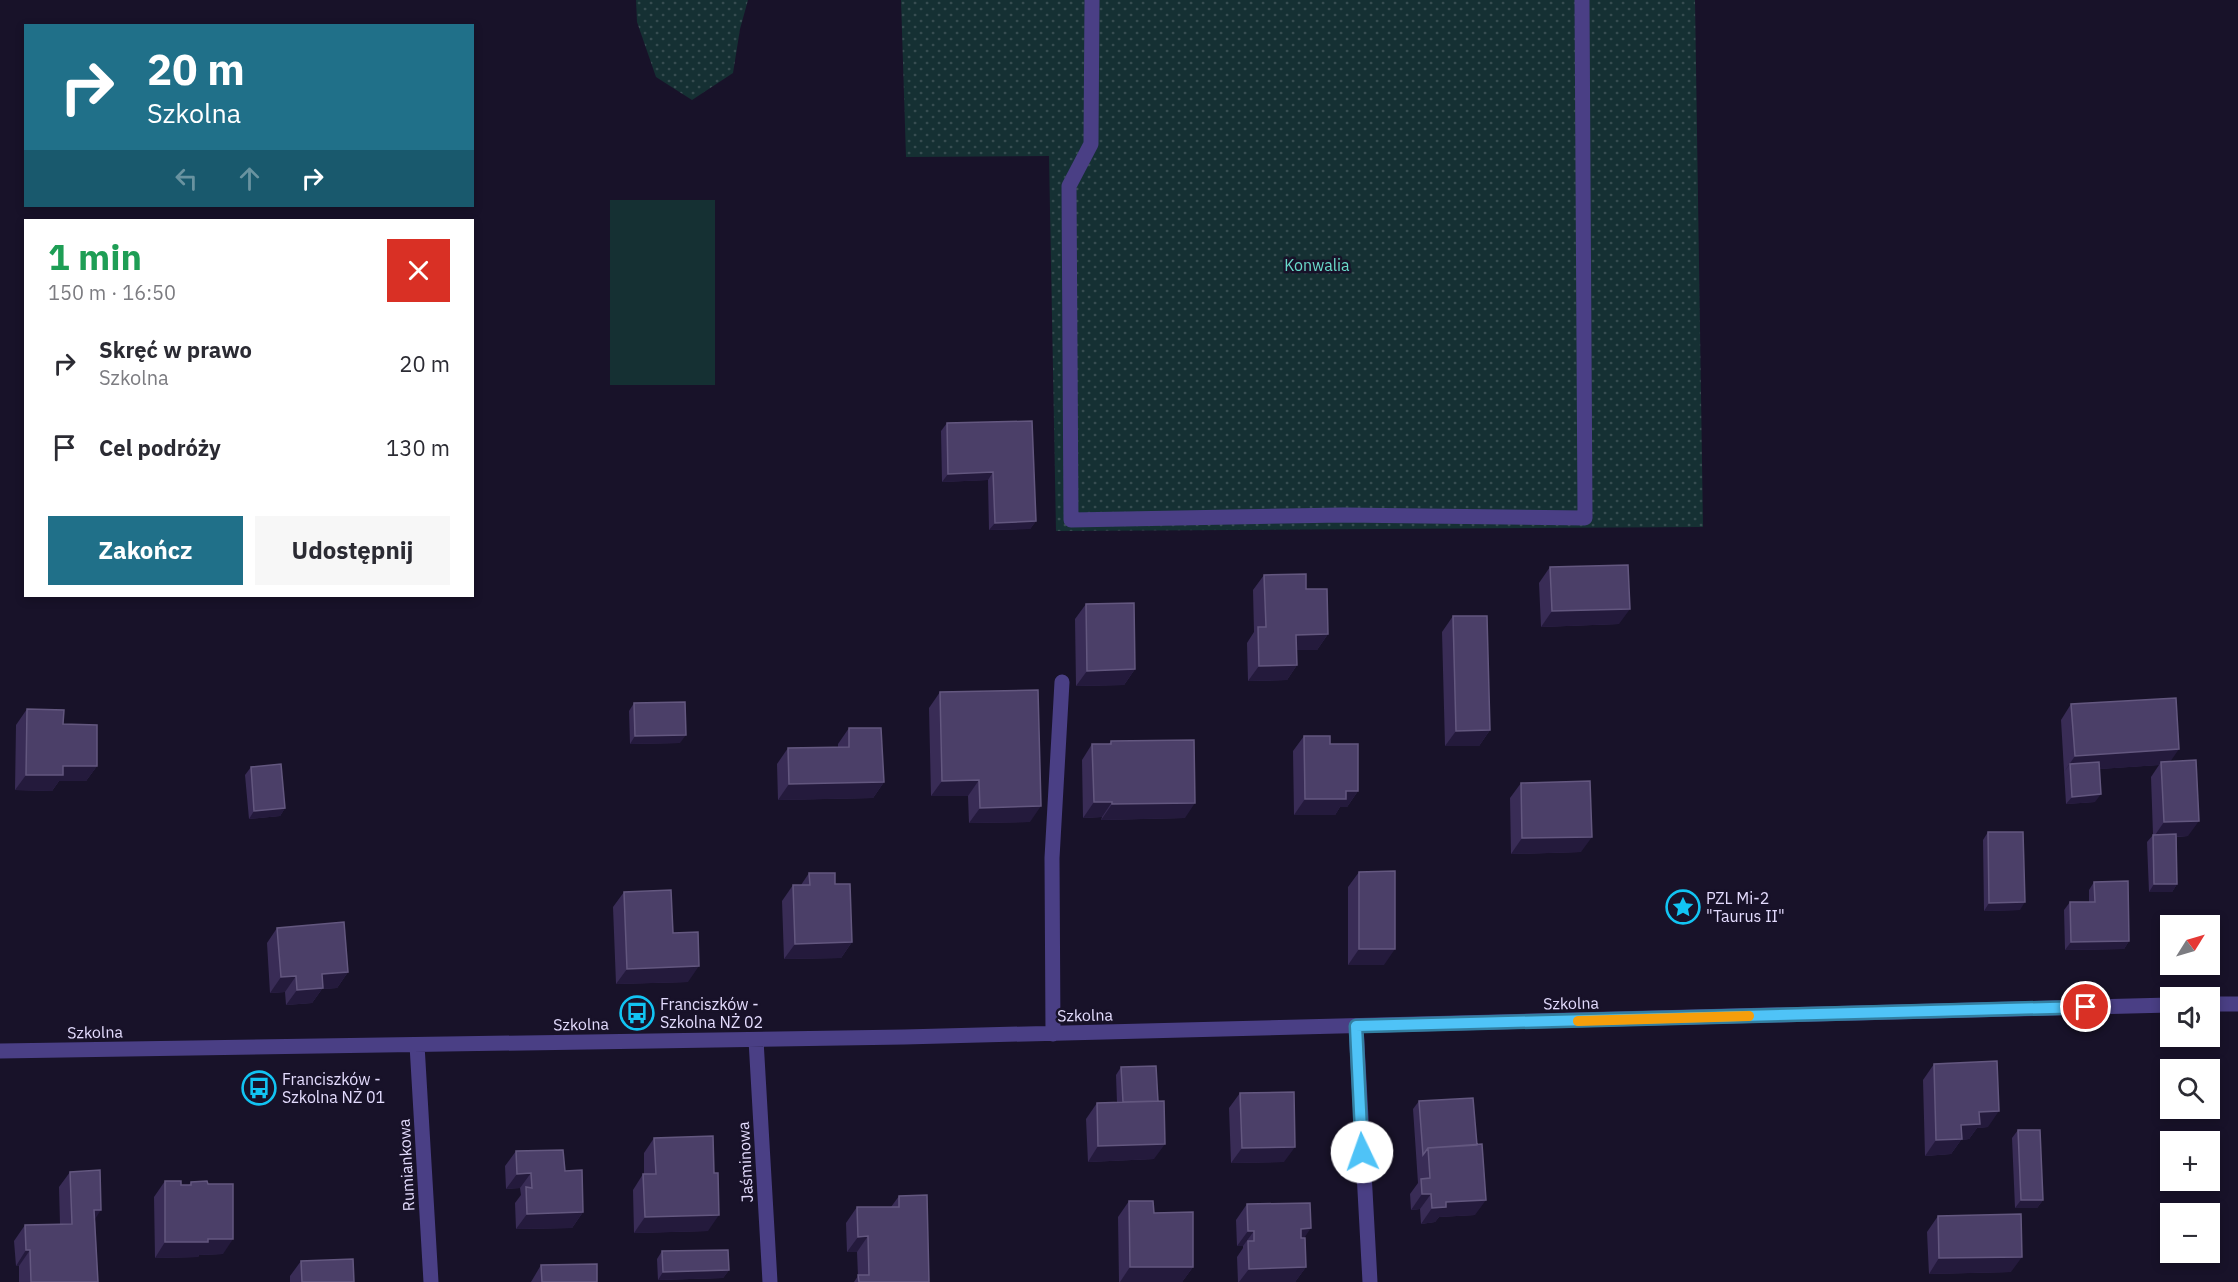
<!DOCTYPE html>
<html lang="pl">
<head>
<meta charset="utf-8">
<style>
  body { margin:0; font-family:"IBM Plex Sans",sans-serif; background:#f7f7f7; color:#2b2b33; height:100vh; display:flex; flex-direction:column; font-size:22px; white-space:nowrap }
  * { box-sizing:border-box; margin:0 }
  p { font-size:20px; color:#7c7c81 }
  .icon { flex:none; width:33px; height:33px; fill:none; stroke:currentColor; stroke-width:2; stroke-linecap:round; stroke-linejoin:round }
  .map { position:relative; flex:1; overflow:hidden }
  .drawer { position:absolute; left:24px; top:219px; width:450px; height:378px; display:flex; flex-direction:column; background:#fff; border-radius:0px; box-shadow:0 3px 9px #0003 }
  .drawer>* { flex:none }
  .top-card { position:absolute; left:24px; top:24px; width:450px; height:183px; border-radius:0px; box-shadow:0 3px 9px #0003; background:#207089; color:#fff; overflow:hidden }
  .needle { width:39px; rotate:53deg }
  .buttons { position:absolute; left:2160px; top:915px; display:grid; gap:12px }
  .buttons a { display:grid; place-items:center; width:60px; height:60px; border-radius:0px; background:#fff; box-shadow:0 3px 9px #0003; font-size:30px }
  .pin { position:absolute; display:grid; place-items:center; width:51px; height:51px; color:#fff; margin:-26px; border:3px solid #fff; border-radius:50%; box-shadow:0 2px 6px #0007 }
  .me { position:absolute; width:66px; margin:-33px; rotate:357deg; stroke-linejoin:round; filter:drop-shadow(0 0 4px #0008) }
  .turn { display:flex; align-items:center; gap:21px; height:126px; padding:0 24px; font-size:27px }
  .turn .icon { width:78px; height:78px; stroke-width:2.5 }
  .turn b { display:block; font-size:42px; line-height:51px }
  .lanes { display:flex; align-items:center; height:57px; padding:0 24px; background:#0003; justify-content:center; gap:30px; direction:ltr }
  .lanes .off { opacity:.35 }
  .round { display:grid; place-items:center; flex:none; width:63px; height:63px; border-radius:0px; background:#f7f7f7 }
  .head { display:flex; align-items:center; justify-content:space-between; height:102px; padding:0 24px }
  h1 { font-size:36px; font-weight:700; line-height:45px; color:#1e9e55 }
  .action { display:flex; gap:12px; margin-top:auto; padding:12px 24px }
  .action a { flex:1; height:69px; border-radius:0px; background:#207089; color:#fff; font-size:24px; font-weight:700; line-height:69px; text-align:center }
  .action a+a { background:#f7f7f7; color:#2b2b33 }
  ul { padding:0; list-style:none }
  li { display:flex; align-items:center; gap:18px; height:84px; padding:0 24px }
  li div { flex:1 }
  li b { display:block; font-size:22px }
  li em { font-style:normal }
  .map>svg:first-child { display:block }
  .grass { fill:url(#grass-dots) }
  .park { fill:#153033 }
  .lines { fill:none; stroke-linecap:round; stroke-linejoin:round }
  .minor { stroke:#4a3f85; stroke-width:15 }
  .wall { fill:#392c56 }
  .shaded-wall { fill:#241a3c }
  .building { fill:#4b3f68; stroke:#63577f; stroke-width:1.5 }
  .route-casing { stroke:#337fa1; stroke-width:15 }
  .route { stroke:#4fc3f7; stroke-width:10 }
  .slow { stroke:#f59e0b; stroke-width:10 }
  .labels { text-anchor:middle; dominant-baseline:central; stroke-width:5; stroke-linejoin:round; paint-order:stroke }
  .park-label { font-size:16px; fill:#6adbcb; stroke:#181229 }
  .poi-label { font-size:16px; fill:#e3dbfd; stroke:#181229; text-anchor:start }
  .street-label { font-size:16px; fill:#e3dbfd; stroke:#181229 }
</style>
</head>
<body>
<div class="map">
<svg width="2238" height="1282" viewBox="0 0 2238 1282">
  <defs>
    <pattern id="grass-dots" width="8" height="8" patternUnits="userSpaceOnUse" patternTransform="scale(1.5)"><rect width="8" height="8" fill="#153033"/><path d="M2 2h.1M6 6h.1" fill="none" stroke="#374d51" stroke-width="1.8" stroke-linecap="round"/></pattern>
  </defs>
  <rect width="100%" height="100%" fill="#181229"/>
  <path class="grass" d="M636,0H748L740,29L733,73L692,100L656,77L637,22Z
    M901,0H1695L1703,527L1056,531L1049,156L906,157Z"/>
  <path class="park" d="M610,200H715V385H610Z"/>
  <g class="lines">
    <path class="minor" d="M1092,0L1091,144L1069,186L1071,520L1343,515L1585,518L1582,0
      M2210,1004H2238
      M1356,1026L1370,1282
      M1053,1034L1052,858L1062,682
      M756,1040L770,1282
      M417,1045L431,1282
      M0,1051L904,1037L2170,1005"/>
  </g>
  <path class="wall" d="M1032,421L1036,521L1030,529L989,530L988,480L942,482L941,431L947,423Z
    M1550,567L1619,624L1541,627L1539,583Z
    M1264,575L1306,589L1328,634L1317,650H1297V665L1287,680L1248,681L1247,643L1254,632L1253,590Z
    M1086,604L1135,669L1124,685L1076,686L1075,619Z
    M1453,616L1490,730L1479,746H1445L1442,632Z
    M940,692L1030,822L969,823L968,796H931L929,708Z
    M634,703L680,743L630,744L629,711Z
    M2071,704L2170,761L2188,836L2177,837V884L2172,892H2149L2147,842L2153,835L2151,777L2159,765L2099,769L2095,802L2066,804L2061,720Z
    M27,709L63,724L97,766L86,781H59L52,791L15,790L16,725Z
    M849,728L884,782L873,798L778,800L777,764L788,748L838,747V744Z
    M1304,736L1330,744L1358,791L1347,807H1340L1335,815H1294L1293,751Z
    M1111,741L1185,818L1101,820L1102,817L1083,818L1082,760L1092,744H1109Z
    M251,767L285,808L280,816L249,819L245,775Z
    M1521,783L1581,852L1511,854L1510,798Z
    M1988,832L2020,910L1984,911L1983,840Z
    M1359,872L1384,965H1348V887Z
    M809,873L852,942L841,958L784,959L782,901L793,885H801Z
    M2094,882L2129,941L2124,949L2065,950L2064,910L2070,902H2089V890Z
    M624,892L673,933L688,982L616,984L613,907Z
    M277,928L348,972L337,988L322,989L312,1003L286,1005L285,992L270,993L267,943Z
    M1934,1064L1988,1127L1977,1128L1969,1139L1961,1140L1951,1154L1925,1156L1923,1080Z
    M1121,1067L1154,1159L1088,1162L1086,1119L1097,1103H1117L1116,1075Z
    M1240,1093L1284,1162L1231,1163L1229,1108Z
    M1419,1101L1475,1215L1439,1217L1435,1222L1421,1224L1420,1209L1411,1210L1410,1194L1418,1183L1413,1109Z
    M2018,1130L2043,1200L2037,1208H2015L2012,1138Z
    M654,1138L714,1173L708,1231L634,1233L633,1190L643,1174H644V1153Z
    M516,1151L565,1171L583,1212L572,1228L516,1229L515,1203L521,1195L520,1188L506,1189L505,1166Z
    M70,1172L95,1219L98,1282H19V1266H16L14,1241L25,1225L60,1224L59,1187Z
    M165,1181L181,1185H189L191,1182L223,1254L199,1255L198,1257L155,1258L154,1197Z
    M899,1196L929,1282H854L858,1276L857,1252H847L846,1223L857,1207H891Z
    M1129,1201L1154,1213L1193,1267L1182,1282H1119L1118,1217Z
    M1247,1204L1304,1238L1306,1267L1295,1282H1238L1237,1257L1243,1248V1246H1237L1236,1220Z
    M1938,1216L2011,1272L1929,1274L1927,1232Z
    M662,1251L729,1270L723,1278L658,1280L657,1259Z
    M301,1261L354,1282H290V1276Z
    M541,1265L597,1282H531Z"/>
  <path class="shaded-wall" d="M993,472L988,480L942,482L948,474Z
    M1036,521L1030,529L989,530L995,523Z
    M1630,609L1619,624L1541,627L1552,611Z
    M1328,634L1317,650H1286L1296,635Z
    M1297,665L1287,680L1248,681L1259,666Z
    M1135,669L1124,685L1076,686L1087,671Z
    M1490,730L1479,746H1445L1456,731Z
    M686,735L680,743L630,744L635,736Z
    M2179,749L2168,765L2161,762L2159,765L2070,771V764L2064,772L2075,756Z
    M63,766H97L86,781H59L52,791L15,790L26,775Z
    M979,780L968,796H931L942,781Z
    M884,782L873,798L778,800L789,784Z
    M1346,791H1358L1347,807H1340L1335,815H1294L1305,799Z
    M2101,794L2095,802L2066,804L2072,797Z
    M1094,802H1112L1102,817L1083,818Z
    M1195,803L1185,818L1101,820L1112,804Z
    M1041,806L1030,822L969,823L980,808Z
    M285,808L280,816L249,819L254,811Z
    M2199,821L2188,836L2153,838L2164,822Z
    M1592,837L1581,852L1511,854L1522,838Z
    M2154,884H2177L2172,892H2149Z
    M2025,902L2020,910L1984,911L1989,903Z
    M2129,941L2124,949L2065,950L2071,942Z
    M852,942L841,958L784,959L795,944Z
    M1359,949H1395L1384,965H1348Z
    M699,966L688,982L616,984L627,969Z
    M348,972L337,988L322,989L312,1003L286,1005L297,990L322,974Z
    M296,976L285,992L270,993L281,977Z
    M1999,1111L1988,1127L1977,1128L1969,1139L1961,1140L1951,1154L1925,1156L1936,1140L1979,1112Z
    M1165,1144L1154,1159L1088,1162L1098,1146Z
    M1295,1147L1284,1162L1231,1163L1242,1148Z
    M531,1173L520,1188L506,1189L517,1174Z
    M1422,1194H1431L1420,1209L1411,1210Z
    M1486,1200L1475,1215L1439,1217L1435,1222L1421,1224L1432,1208L1446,1202Z
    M2021,1200H2043L2037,1208H2015Z
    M94,1210H101L91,1225Z
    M583,1212L572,1228L516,1229L527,1214Z
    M719,1215L708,1231L634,1233L645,1217Z
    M1311,1228L1300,1244L1301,1229Z
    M1248,1231H1254L1243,1246H1237Z
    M868,1236L857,1252H847L858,1237Z
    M208,1239H233L223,1254L199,1255L198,1257L155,1258L165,1242Z
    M26,1250H30L19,1266H16Z
    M2022,1257L2011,1272L1929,1274L1939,1258Z
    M1130,1267H1193L1182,1282H1120Z
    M1306,1267L1295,1282H1239L1249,1269Z
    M729,1270L723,1278L658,1280L663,1272Z"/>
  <path class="building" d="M1032,421L1036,521L995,523L993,472L948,474L947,423Z
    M1628,565L1630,609L1552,611L1550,567Z
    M1306,574V589H1327L1328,634L1296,635L1297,665L1259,666L1258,627H1266L1264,575Z
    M1134,603L1135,669L1087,671L1086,604Z
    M1453,616H1487L1490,730L1456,731Z
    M1038,690L1041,806L980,808L979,780L942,781L940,692Z
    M2176,698L2179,749L2075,756L2071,704Z
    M685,702L686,735L635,736L634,703Z
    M27,709L64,710L63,724L97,725V766H63V775H26Z
    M849,728H881L884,782L789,784L788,748L849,747Z
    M1304,736H1330V744H1358V791H1346V799H1305Z
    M1194,740L1195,803L1112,804V802H1094L1092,744H1111V741Z
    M2196,760L2199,821L2164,822L2161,762Z
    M2099,762L2101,794L2072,797L2070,764Z
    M281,764L285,808L254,811L251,767Z
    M1590,781L1592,837L1522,838L1521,783Z
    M1988,832H2023L2025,902L1989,903Z
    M2176,834L2177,884H2154L2153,835Z
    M1395,871V949H1359V872Z
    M809,873H835V884H850L852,942L795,944L793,885H810Z
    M2128,881L2129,941L2071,942L2070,902H2095L2094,882Z
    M671,890L673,933L698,932L699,966L627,969L624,892Z
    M344,922L348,972L322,974L323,988L297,990L296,976L281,977L277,928Z
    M1997,1061L1999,1111L1979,1112L1980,1124L1961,1125L1962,1139L1936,1140L1934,1064Z
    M1156,1066L1158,1101L1123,1102L1121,1067Z
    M1294,1092L1295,1147L1242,1148L1240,1093Z
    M1473,1098L1477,1145L1428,1148L1423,1155L1419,1101Z
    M1164,1101L1165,1144L1098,1146L1097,1103Z
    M2018,1130H2040L2043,1200H2021Z
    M713,1136L714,1173H718L719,1215L645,1217L643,1174H656L654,1138Z
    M1482,1144L1486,1200L1446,1202V1207L1432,1208L1431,1194H1422L1421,1179L1430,1178L1428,1148Z
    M563,1150L565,1171L582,1170L583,1212L527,1214L526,1187L532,1188L531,1173L517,1174L516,1151Z
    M100,1170L101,1210H94L98,1282H31L30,1250H26L25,1225L72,1224L70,1172Z
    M165,1181H181V1185H191V1182L207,1181L208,1184H233V1239H208V1242H165Z
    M927,1195L929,1282H859L858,1275H869L868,1236L858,1237L857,1207H899V1196Z
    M1129,1201H1153L1154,1213L1193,1212V1267H1130Z
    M1310,1203L1311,1228L1301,1229V1238H1305L1306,1267L1249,1269L1248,1241H1254V1231H1248L1247,1204Z
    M2021,1214L2022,1257L1939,1258L1938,1216Z
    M728,1250L729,1270L663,1272L662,1251Z
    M353,1259L354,1282H302L301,1261Z
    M597,1264V1282H542L541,1265Z"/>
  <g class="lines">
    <defs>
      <path id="route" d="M1362,1152L1356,1026L2086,1007"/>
    </defs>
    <use href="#route" class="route-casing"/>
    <use href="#route" class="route"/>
    <path class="slow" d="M1578,1021L1749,1016"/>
  </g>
  <defs>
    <symbol id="sight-ring" viewBox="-11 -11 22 22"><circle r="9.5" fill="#181229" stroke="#12c4f3" stroke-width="1.5"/><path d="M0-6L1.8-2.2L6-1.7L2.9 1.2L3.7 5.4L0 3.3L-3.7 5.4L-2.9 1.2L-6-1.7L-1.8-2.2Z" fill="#12c4f3"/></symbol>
    <symbol id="bus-ring" viewBox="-11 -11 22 22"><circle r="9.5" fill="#181229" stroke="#12c4f3" stroke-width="1.5"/><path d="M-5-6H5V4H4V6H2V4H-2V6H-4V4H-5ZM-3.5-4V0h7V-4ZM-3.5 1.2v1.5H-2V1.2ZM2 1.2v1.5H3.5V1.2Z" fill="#12c4f3"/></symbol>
  </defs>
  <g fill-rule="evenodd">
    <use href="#sight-ring" x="1664" y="888" width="38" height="38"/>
    <use href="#bus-ring" x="618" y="994" width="38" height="38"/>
    <use href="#bus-ring" x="240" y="1069" width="38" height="38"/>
  </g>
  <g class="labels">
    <g class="park-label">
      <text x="1317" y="265">Konwalia</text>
    </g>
    <g class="poi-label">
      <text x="1706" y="898">PZL Mi-2<tspan x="1706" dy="18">"Taurus II"</tspan></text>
      <text x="660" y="1004">Franciszków -<tspan x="660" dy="18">Szkolna NŻ 02</tspan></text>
      <text x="282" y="1079">Franciszków -<tspan x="282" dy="18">Szkolna NŻ 01</tspan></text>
    </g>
    <g class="street-label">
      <text transform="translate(1571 1003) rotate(-1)">Szkolna</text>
      <text transform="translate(1085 1015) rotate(-1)">Szkolna</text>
      <text transform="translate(581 1024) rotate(-1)">Szkolna</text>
      <text transform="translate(95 1032) rotate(-1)">Szkolna</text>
      <text transform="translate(745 1162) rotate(-93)">Jaśminowa</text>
      <text transform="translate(406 1165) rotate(-93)">Rumiankowa</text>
    </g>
  </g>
</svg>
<div class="buttons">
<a><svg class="needle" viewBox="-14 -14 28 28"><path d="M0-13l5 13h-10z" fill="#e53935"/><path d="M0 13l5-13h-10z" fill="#7c7c81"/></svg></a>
<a><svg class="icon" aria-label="sound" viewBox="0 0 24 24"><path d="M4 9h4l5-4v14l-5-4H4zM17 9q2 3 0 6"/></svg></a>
<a><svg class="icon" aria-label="search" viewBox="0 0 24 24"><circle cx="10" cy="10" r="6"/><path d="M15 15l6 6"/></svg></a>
<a>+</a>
<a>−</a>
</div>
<div class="pin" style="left:2086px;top:1007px;background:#d93025"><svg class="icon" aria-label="arrive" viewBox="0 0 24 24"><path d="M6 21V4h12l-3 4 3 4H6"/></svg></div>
<svg class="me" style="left:1362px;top:1152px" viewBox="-20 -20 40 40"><circle r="19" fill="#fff"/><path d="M0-13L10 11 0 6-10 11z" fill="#4fc3f7"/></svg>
<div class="top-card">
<div class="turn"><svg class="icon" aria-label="right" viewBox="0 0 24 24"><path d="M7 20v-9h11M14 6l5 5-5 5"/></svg><div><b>20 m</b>Szkolna</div></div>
<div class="lanes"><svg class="icon off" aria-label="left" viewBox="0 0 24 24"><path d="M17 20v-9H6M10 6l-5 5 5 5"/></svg><svg class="icon off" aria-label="ahead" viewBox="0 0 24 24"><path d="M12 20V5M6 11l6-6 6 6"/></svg><svg class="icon" aria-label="right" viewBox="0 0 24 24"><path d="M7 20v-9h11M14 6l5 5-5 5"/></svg></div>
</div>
<section class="drawer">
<div class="head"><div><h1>1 min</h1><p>150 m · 16:50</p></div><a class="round" style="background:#d93025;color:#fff"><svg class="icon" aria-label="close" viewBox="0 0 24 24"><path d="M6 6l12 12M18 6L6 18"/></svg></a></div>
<ul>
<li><svg class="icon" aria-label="right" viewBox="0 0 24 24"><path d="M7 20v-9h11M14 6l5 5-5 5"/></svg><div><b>Skręć w prawo</b><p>Szkolna</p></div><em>20 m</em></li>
<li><svg class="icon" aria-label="arrive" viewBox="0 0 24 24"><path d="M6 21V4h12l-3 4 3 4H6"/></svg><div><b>Cel podróży</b></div><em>130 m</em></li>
</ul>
<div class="action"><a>Zakończ</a><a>Udostępnij</a></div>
</section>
</div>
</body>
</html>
